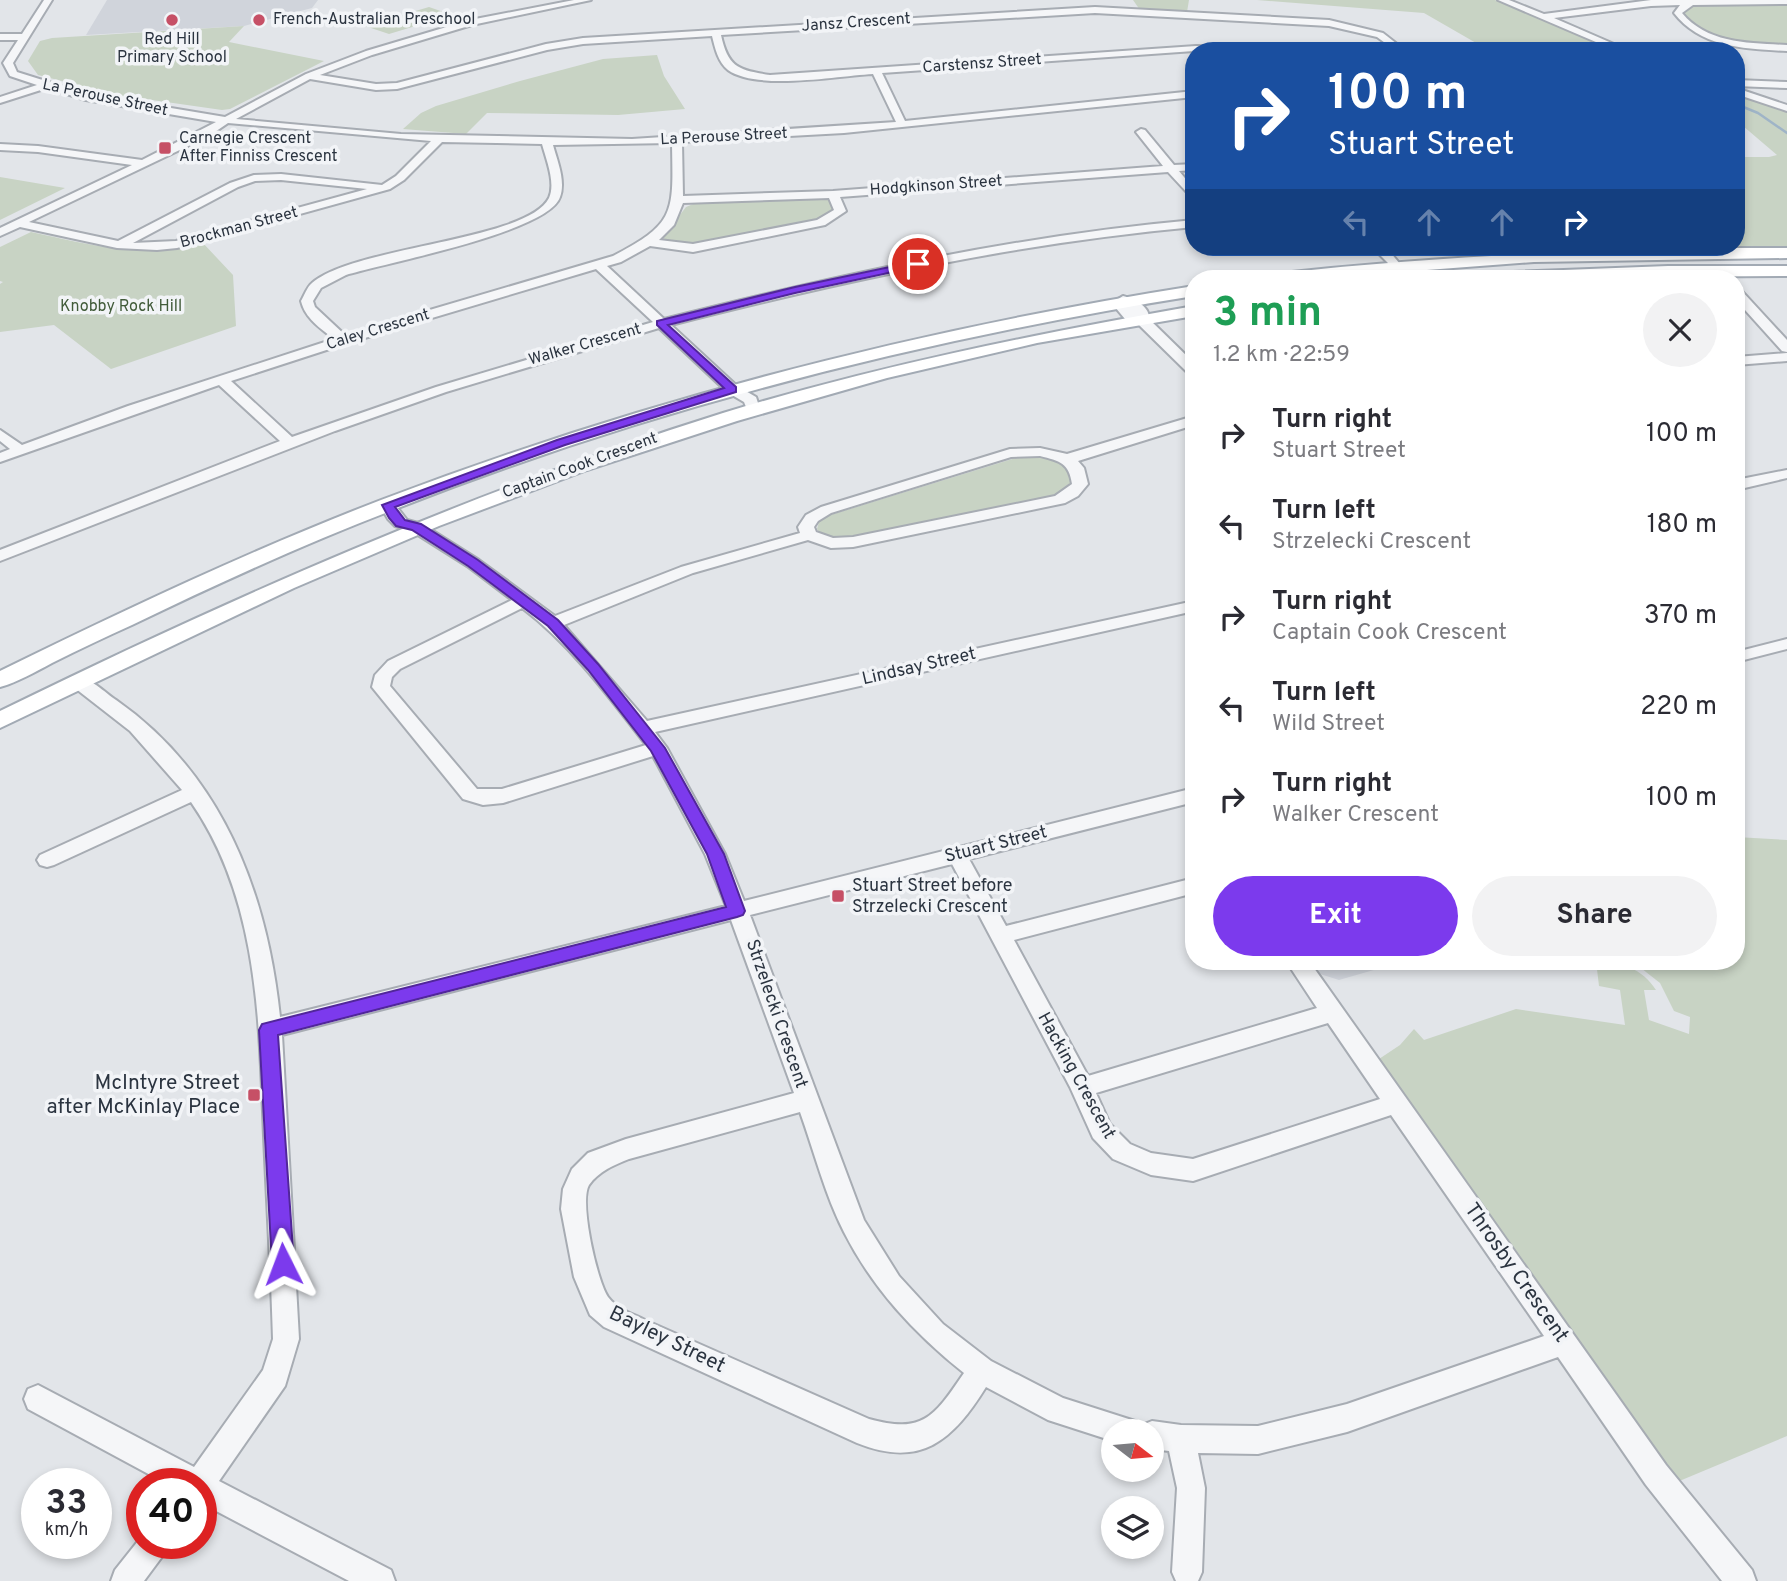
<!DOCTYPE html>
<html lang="en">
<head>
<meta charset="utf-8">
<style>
  body { margin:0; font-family:Overpass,sans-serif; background:#f2f2f3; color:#2b2b33; height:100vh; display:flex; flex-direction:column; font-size:26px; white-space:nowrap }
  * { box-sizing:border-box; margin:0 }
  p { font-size:23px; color:#7c7c81 }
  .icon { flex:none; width:38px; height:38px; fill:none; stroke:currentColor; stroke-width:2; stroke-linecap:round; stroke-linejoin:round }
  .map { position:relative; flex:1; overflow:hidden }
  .drawer { position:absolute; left:1185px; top:270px; width:560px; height:700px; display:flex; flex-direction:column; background:#fff; border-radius:28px; box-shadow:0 4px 10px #0003 }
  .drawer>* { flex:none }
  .hud { position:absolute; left:1185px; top:42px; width:560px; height:214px; border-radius:28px; box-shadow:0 4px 10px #0003; background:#1a4fa0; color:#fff; overflow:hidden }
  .needle { width:46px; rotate:106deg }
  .tools { position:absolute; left:1101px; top:1419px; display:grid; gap:14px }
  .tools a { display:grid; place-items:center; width:63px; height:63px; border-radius:50%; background:#fff; box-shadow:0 4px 10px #0003; font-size:35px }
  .speed { position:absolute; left:21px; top:1468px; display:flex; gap:14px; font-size:35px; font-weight:700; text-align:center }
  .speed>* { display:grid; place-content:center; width:91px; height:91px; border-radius:50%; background:#fff; box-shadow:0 4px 10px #0003; line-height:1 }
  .speed small { font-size:18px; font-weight:400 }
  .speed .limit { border:10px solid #d22; background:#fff; color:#111 }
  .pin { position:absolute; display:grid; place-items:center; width:60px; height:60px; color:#fff; margin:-30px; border:4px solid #fff; border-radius:50%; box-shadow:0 2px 7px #0007 }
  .me { position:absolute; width:77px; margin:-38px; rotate:357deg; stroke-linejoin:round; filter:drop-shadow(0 0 5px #0008) }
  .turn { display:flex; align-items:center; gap:24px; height:147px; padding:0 28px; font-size:32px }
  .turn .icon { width:91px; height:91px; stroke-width:2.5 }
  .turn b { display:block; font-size:49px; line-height:60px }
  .lanes { display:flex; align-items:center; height:66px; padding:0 28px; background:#0003; justify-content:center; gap:35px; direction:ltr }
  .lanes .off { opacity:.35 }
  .round { display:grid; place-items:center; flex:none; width:74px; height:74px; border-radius:37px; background:#f2f2f3 }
  .summary { display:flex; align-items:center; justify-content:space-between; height:119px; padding:0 28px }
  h1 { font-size:42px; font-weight:700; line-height:52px; color:#1e9e55 }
  .button { display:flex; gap:14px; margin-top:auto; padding:14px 28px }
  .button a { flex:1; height:80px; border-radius:42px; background:#7c3aed; color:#fff; font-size:28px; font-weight:700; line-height:80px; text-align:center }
  .button a+a { background:#f2f2f3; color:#2b2b33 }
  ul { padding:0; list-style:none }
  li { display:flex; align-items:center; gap:21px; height:91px; padding:0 28px }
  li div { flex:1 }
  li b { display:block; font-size:26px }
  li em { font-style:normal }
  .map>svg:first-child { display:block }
  .built { fill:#d0d4db }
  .green { fill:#c8d3c4 }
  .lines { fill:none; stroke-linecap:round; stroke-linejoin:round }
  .stream { stroke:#9fb4c7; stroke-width:2.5 }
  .minor-casing { stroke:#a7acb3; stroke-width:4 }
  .major-casing { stroke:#a2aab4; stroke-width:4 }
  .minor { fill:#f5f6f8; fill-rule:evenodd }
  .major { fill:#fff; fill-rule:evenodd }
  .route { fill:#7c3aed; stroke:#51269a; stroke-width:2 }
  .poi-dot { fill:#c65066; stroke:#f2f4f7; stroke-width:2.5 }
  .labels { text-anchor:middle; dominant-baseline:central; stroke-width:7; stroke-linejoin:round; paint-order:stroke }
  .far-poi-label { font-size:16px; fill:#2b3440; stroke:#f2f4f7; text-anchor:start }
  .far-street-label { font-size:16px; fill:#2b3440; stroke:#f2f4f7 }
  .far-park-label { font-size:16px; fill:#415b39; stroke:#f2f4f7 }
  .street-label { font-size:18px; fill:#2b3440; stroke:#f2f4f7 }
  .poi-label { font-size:18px; fill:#2b3440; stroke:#f2f4f7; text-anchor:start }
  .near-poi-label { font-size:21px; fill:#2b3440; stroke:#f2f4f7; text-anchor:end }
  .near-street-label { font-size:21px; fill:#2b3440; stroke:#f2f4f7 }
</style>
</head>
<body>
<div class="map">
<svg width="1787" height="1581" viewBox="0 0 1787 1581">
  <rect width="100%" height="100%" fill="#e2e5e9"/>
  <path class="built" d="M107,0H318L312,8L244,26L86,35Z
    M1309,961H1405L1339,980L1320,974Z"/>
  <path class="green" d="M1133,0H1189L1187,12L1140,10Z
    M1257,0H1495L1614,51H1490L1424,13Z
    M1787,2V46C1752,43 1704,46 1682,13L1689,5Z
    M429,7L452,15L389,34L365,26Z
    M244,26L229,42L324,61L230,109L222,110L117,95L38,75L28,61L40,41L52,38Z
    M657,55L664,76L685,109L618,115L487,113L466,134L403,129L421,113L436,106L520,81L603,59Z
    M1736,93L1787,111V249L1714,247H1736V157H1769L1777,155L1736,120Z
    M0,177L65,188L0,220Z
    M820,196L831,199L834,210L820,221L697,245L667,243L663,237L686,207L698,202Z
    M31,232C97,246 134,258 202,242L233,275L236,326L111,369L54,325L0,332V284L3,282L0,281V247Z
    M1025,455C1051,456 1060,459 1076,478L1065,494L847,540C837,540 823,539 817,529L819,522L827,516Z
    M1736,837L1787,840V1436L1677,1482L1379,1059L1400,1045L1414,1029L1424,1040L1516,1009L1625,1025L1620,990L1599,986L1596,961C1620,961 1643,969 1656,990H1644L1649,1020L1689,1034L1690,1017L1674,1011L1660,983L1632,961H1736Z"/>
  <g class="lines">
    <path class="stream" d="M1736,104L1758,113L1787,133"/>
    <defs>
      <path id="minor" d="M44,0H52L13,63L17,72L87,94L225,117L306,74L366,51L470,20L574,0H591L472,25L372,55L320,75L376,84L397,83L546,44L583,38L1095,7L1329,20L1383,33L1406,51H1396L1377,37L1329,26L1095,13L721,35C728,68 739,70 770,75L1196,46L1276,48L1280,51H1194L882,73L905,121L1194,91V97L844,133L682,142L683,196L833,191L1163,166L1136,132L1141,129L1145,130L1174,165L1194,164V170L1179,171L1194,189V200L1168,172L840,197L846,211L825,225L693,252L650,246L621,262L607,266L664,319C839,275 1014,236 1194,220V227C1017,243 843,281 671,325L737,386L756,397L760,409L758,412H748L744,402L727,392L659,328L446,392L335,431L0,561V550L280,441L219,385L0,462V453L10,449L0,441V430L22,445L128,406L334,339C320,328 305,318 301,301C304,296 307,287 312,283C355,246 527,241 549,198C556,183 546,159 542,144L442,142L404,180L390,189L177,248L157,250L117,248L20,227L0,236V228L132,165L38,152L0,150V144L38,146L142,160L216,122L86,100L47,88L0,103V97L37,85L10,76L3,63L18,40H0V34H22ZM712,36C715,48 718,62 728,70C758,91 837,76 873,74L896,122L632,139L401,134L236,119L310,79L376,90L397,89L547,50L583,44ZM228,123L431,141L396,176L382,185L281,174L254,175L230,183L118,241L29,222L209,136ZM672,143C673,212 677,223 613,256L345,335L315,307L313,301L321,288L346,275C385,263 549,232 560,197C566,181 557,160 553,145ZM281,180L367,189L176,241L133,243L238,187L255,181ZM829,198L834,210L817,220L693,244L659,240L674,225L683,203ZM596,269L653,322L436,387L292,437L231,381L348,343Z
        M1498,0H1509L1544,14L1651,0H1787V4L1693,5L1682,13C1708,44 1750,43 1787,45V51C1746,49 1701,48 1674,13L1680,5L1651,6L1554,18L1630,51H1617Z
        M1736,80L1787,82V88L1736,86Z
        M1736,88L1787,105V111L1736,94Z
        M1372,247H1385C1396,258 1402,267 1411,278H1398L1391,270L1392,267Z
        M1736,288L1740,289L1787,340V352L1782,351L1736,300Z
        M1123,296C1134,299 1150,306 1149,319L1194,363V375L1189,374L1137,323L1125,319L1115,307V301Z
        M1787,353V361L1736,365V357Z
        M1194,416V425L1078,461L1084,468L1088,484L1078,496L1065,503L853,547L831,548L808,540L693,573L564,625L647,721L1194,601V611L655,732L667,748L725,854L744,901L1194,788V802L969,859L1006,926L1194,878V893L1014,940L1088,1076L1317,1008L1286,961H1309L1666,1465L1752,1570L1756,1581H1722L1646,1485L1558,1357L1347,1432L1258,1454L1198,1453L1205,1488L1202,1572L1198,1581H1176L1172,1572L1177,1488L1169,1451L1152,1449V1432H1113V1441L1048,1420L986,1387C953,1440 921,1469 857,1443L604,1327L590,1315L574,1277L561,1209L563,1189L572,1169L588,1153L626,1139L794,1093L731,920L282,1035L299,1339L285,1386L219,1481L391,1570L395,1581H349L201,1503V1484H167L28,1409L24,1399L28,1389L38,1385L194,1467L263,1370L273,1339C271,1271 267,1204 264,1136C259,1021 259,900 191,802L54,865L47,867L40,865L37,860L40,855L182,790L130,731L71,685L68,681L71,677C86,673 104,692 116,700C223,775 267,893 280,1017L726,906L705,854L653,756L503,803L483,805L463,799L372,687L375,675L388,661L512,600L467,566L410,530L395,526L388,519L380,505L383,502H393L407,520L422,524L479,560L555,616L681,567L800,533L798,527L806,515L821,507L1010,449L1040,448L1067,454ZM1040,456C1060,461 1069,463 1072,484L1055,496L853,537L833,538L816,532L814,527L818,521L831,513L1011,457ZM522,608C571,645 609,697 646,745L502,789H477L390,686L392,677L400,669ZM952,864L1070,1087L1093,1138L1113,1159L1151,1175L1193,1181L1391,1115L1544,1336L1347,1404L1258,1426L1181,1425L1152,1421L1142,1425L1141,1429L1138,1422L1063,1398L991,1361L943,1324L899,1276L864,1220L750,915ZM1328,1023L1380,1099L1193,1159L1151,1153L1130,1144L1110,1124L1096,1093ZM800,1112C814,1151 825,1195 844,1232C873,1289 914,1333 964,1373C934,1417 923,1434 869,1419L645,1320C633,1314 617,1309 608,1297C597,1281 579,1202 589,1185C599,1171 614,1165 629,1159Z
        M1787,470V478L1736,490V480Z
        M1787,639V649L1736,662V652Z
        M142,1536V1544H168L164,1554L144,1581H111L115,1570Z"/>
      <path id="major" d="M1724,248H1787V258L1534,262L1321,278H1274L1282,273C1429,257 1576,250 1724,248Z
        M1668,266H1787V276L1479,278L1487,273Z
        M1194,286V296C919,340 651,408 393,510C304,544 217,584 132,625C105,637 78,650 52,663C35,672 18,682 0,687V671C125,610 251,550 381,500C644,400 915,330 1194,286Z
        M1194,306V316L1037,343L887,378L737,421L587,470L439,526L294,588L0,728V711C235,596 473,491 723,413C877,366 1035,334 1194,306Z"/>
    </defs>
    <use href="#minor" class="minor-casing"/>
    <use href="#major" class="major-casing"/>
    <use href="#minor" class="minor"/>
    <use href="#major" class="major"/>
  </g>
  <path class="route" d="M918,261L921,262V266L795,293L668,325L736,387V392L565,445L395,507L405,520L421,524L478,560L558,620L598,664L665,748L724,854L745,911L743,915L737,917L278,1035L294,1264L290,1271L283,1273L275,1271L272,1264L259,1030L262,1024L726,907L707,854L651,751L588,670L548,626L468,566L412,530L396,526L389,518L382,505L557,440L724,388L657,325V321L795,287Z"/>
  <g class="poi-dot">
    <circle cx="172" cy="20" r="7"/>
    <circle cx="259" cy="20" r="7"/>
    <rect x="158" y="141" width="14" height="14" rx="3.5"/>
    <rect x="831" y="889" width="14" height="14" rx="3.5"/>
    <rect x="247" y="1088" width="14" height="14" rx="3.5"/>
  </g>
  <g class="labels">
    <g class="far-poi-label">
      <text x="273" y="20">French-Australian Preschool</text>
      <text x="172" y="40" text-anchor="middle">Red Hill<tspan x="172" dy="18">Primary School</tspan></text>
      <text x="179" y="139">Carnegie Crescent<tspan x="179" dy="18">After Finniss Crescent</tspan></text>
    </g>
    <g class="far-street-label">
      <text transform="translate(856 23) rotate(-4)">Jansz Crescent</text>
      <text transform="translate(982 64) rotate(-4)">Carstensz Street</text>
      <text transform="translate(105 98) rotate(12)">La Perouse Street</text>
      <text transform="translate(724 137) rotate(-3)">La Perouse Street</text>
      <text transform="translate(936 186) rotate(-4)">Hodgkinson Street</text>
      <text transform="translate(239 228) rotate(-15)">Brockman Street</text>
      <text transform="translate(378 330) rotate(-17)">Caley Crescent</text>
      <text transform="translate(585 345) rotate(-16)">Walker Crescent</text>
      <text transform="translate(580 466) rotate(-20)">Captain Cook Crescent</text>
    </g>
    <g class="far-park-label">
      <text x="121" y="307">Knobby Rock Hill</text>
    </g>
    <g class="street-label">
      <text transform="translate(919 667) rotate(-13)">Lindsay Street</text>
      <text transform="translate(996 845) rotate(-14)">Stuart Street</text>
      <text transform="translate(776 1014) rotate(71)">Strzelecki Crescent</text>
      <text transform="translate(1076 1076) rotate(61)">Hacking Crescent</text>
    </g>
    <g class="poi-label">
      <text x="852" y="886">Stuart Street before<tspan x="852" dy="21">Strzelecki Crescent</tspan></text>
    </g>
    <g class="near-poi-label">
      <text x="240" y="1083">McIntyre Street<tspan x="240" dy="24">after McKinlay Place</tspan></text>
    </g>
    <g class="near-street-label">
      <text transform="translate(1516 1273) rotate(55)">Throsby Crescent</text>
      <text transform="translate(667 1340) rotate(26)">Bayley Street</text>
    </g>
  </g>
</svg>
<div class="tools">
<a><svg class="needle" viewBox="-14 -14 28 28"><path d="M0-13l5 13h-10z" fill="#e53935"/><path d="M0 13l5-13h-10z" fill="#7c7c81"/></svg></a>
<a><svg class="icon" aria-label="layers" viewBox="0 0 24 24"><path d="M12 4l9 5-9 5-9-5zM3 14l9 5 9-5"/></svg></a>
</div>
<div class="speed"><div>33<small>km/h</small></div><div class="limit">40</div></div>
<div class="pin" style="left:918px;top:264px;background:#d93025"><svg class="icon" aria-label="arrive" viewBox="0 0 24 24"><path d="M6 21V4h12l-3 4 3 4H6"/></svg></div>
<svg class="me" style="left:283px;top:1264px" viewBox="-20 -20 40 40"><path d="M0-17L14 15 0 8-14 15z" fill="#7c3aed" stroke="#fff" stroke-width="4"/></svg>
<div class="hud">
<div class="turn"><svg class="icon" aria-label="right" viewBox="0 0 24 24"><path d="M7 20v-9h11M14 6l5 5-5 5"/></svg><div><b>100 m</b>Stuart Street</div></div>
<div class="lanes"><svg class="icon off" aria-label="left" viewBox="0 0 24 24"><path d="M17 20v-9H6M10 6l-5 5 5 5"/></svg><svg class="icon off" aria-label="ahead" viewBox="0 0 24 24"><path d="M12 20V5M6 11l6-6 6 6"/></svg><svg class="icon off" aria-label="ahead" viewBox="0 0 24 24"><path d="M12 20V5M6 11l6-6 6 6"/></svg><svg class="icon" aria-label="right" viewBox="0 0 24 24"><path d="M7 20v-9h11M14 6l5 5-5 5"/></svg></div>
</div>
<section class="drawer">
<div class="summary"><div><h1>3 min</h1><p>1.2 km · 22:59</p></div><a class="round"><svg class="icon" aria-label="close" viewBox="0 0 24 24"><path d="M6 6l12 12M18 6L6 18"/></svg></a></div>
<ul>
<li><svg class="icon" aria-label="right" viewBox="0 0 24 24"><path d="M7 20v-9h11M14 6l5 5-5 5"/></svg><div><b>Turn right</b><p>Stuart Street</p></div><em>100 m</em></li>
<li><svg class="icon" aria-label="left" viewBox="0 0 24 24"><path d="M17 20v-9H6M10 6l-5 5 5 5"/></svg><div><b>Turn left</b><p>Strzelecki Crescent</p></div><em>180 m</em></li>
<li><svg class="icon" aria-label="right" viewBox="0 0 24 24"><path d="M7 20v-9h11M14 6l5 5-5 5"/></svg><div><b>Turn right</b><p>Captain Cook Crescent</p></div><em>370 m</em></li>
<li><svg class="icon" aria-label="left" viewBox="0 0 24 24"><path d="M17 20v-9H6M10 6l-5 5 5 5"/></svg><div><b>Turn left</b><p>Wild Street</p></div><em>220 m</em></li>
<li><svg class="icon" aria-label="right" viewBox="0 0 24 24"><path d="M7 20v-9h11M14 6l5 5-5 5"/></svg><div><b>Turn right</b><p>Walker Crescent</p></div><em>100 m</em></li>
</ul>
<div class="button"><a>Exit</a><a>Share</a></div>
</section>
</div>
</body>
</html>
